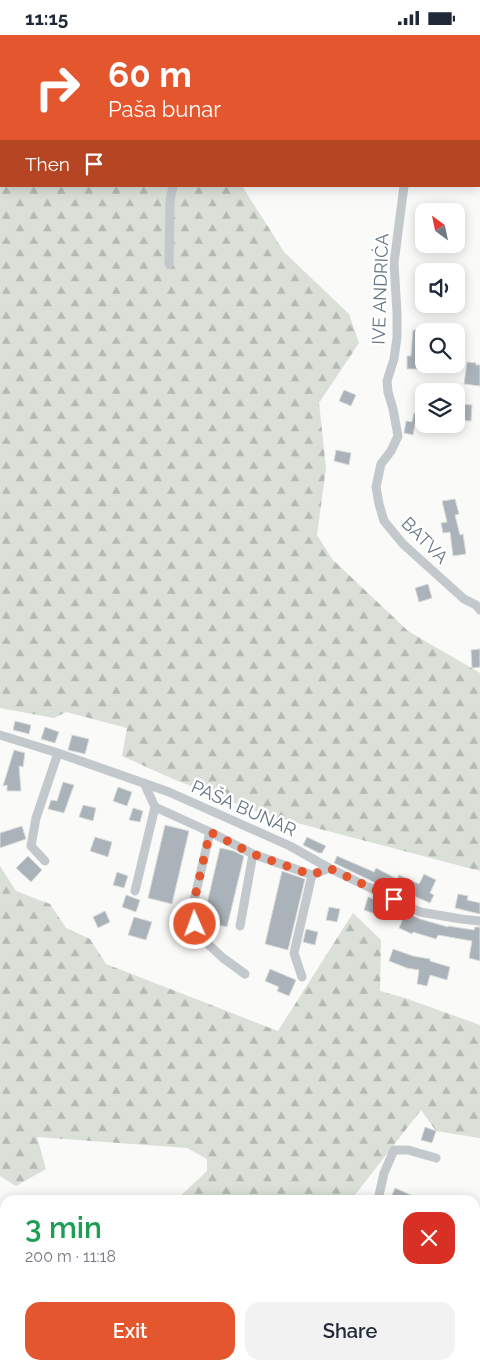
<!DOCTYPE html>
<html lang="en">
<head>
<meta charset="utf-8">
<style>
  body { margin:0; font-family:Raleway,sans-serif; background:#f2f2f3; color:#1f2937; height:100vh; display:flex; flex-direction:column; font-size:19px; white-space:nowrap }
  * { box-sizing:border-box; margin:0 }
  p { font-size:16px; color:#747a83 }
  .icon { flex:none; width:28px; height:28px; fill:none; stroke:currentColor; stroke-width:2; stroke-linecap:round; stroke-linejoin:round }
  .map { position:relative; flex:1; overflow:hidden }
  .sheet { position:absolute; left:0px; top:1160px; width:480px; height:175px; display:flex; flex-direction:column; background:#fff; border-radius:15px 15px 0 0; box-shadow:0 2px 12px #0003 }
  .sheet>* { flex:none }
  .banner { position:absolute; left:0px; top:0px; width:480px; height:152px; box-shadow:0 2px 12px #0003; background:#e4572e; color:#fff; overflow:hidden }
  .needle { width:32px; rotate:327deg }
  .tools { position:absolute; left:415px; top:168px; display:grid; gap:10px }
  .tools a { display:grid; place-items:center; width:50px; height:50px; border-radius:10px; background:#fff; box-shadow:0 2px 12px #0003; font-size:25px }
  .pin { position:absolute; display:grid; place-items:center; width:42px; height:42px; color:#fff; margin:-21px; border-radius:10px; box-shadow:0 2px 8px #0006 }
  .me { position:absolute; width:55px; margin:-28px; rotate:358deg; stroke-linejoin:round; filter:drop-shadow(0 0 4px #0008) }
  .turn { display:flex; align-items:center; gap:18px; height:105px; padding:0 25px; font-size:22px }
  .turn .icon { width:65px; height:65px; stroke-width:2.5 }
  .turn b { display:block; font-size:35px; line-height:42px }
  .then { display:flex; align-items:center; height:48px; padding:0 25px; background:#0003; gap:10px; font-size:19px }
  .round { display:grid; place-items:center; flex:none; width:52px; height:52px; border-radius:15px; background:#f2f2f3 }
  .headline { display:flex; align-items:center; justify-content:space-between; height:85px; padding:0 25px }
  h1 { font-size:30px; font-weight:600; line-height:38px; color:#1e9e55 }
  .button { display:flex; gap:10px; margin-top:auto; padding:10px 25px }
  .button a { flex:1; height:58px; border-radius:15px; background:#e4572e; color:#fff; font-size:20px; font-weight:600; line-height:58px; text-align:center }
  .button a+a { background:#f2f2f3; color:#1f2937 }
  .status { display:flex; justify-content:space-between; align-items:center; height:35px; padding:0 25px; background:#fff; direction:ltr }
  .status svg { height:14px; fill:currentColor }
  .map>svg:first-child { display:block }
  .forest { fill:url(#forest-firs) }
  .building { fill:#aab3b9; stroke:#dcdcda }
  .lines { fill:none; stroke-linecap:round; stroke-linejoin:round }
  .street { stroke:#c3c8cc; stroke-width:9 }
  .route { stroke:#e4572e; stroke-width:9; stroke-dasharray:0 16.2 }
  .labels { text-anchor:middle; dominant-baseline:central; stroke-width:5; stroke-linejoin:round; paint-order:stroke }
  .street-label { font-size:18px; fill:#657683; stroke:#fff }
</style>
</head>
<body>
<div class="status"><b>11:15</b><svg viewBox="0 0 49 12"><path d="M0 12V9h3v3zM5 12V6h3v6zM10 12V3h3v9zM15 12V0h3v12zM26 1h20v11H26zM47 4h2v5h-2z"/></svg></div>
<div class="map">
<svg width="480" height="1335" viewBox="0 0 480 1335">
  <defs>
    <pattern id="forest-firs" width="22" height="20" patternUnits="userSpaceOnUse" patternTransform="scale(1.25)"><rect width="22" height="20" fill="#dadfd7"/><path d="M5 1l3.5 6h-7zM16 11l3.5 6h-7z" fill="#b4b9b4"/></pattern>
  </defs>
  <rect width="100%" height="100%" fill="#fafaf8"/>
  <path class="forest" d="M0,0H170L171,1H1V151H242L284,217L349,279L359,308L319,368L326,433L317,500L332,524L408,596L480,638V836L263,779L173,744L122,721L127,693L66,677L54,683L0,673Z
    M0,831L16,856L50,869L66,893L90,904L106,929L278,996L353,878L381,905L380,956L405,963L480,990V1103L436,1096L421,1075L351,1165H176L207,1136V1124L187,1113L37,1102L46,1134L16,1151L0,1141Z
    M0,1180L5,1181V1330H212L210,1335H0Z"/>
  <path class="building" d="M413,295H422L420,321H421V334H407V321H411Z
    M467,327L476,328V330H480V351L464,349Z
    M344,355L356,360L351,371L339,366Z
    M458,369L472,370L471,386L457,385Z
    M414,378L423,379L421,390L415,389L413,400L404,398L406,386L412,387Z
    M336,415L351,418L349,430L334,426Z
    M455,464L459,479L455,480L460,500L463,499L466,519L453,521L450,497L443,498L441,488L447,487L442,466Z
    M428,549L432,563L419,567L415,553Z
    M480,614V632L472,633L471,615Z
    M15,686L31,690L29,699L13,695Z
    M45,692L59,697L55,708L41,704Z
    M72,700L89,704L85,719L68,715Z
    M14,715L25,718L23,732L19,731L21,756H7V750L3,751Z
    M63,747L74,750L64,778L48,774L51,765L57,766Z
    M118,752L132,757L127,771L113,766Z
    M83,770L96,773L93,786L79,782Z
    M133,773L143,776L140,787L129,785Z
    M165,790L189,796L172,869L148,863Z
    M22,791L26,804L0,813V798Z
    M95,802L112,807L108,822L90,816Z
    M307,802L326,811L322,818H319L303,810Z
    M220,813L234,816L244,821L227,892L203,886Z
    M28,821L42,835L31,847L16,833Z
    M337,821L374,837L376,833L397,844L399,840L419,849L424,839L436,845L430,858L434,860L430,868L386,849L384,852L334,828Z
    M282,836L305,844L288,915L265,909Z
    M117,837L128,841L124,853L113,850Z
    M458,859L468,861L467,865L480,868V879L455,873Z
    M126,860L140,865L136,877L122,872Z
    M368,862L385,868L381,881L364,875Z
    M329,872L340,874L337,887L326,885Z
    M105,876L110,887L98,893L93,882Z
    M406,877L420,884L448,892V891L474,895L475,892H480V926L469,923L472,906L438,900L436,904L413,897L412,899L399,893Z
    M134,882L152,887L146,905L128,900Z
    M306,894L318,897L315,910L303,907Z
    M393,914L413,921L430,924V926L450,932L447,945L430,940L427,951L417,949L419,935L407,933L389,926Z
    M270,934L296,945L289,961L277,956L279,952L265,946Z
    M425,1092L436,1096L432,1108L421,1105Z
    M395,1153L422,1165H390Z"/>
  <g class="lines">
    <path class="street" d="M244,0L245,1
      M306,1L307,0
      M479,127L480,128
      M404,151L394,228L397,278V302L394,324L387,346L388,357L393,374L398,401L391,416L381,429L376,452L379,469L384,486L403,509L464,564L476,570L480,575
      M169,229L170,166L173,151
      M0,700L58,718L169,757L290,811L329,833L420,877L461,884L480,886
      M144,748L155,772L210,797L253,819L312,840L329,833
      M210,797L194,866L195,889L208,909L223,923L245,939
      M45,826L31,811L36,783L58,718
      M135,856L155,772
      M240,891L253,819
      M302,942L294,918L312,840
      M378,1165L384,1138L394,1115H408L436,1123
      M316,1330L328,1335
      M367,1335L369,1330"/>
  </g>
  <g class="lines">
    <path class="route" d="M195,889L194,866L210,797L253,819L312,840L329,833L394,864"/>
  </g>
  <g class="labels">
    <g class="street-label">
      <text transform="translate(380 254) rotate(-88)">IVE ANDRIĆA</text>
      <text transform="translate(425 505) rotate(45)">BATVA</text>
      <text transform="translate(244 773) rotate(24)">PAŠA BUNAR</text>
    </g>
  </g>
</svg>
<div class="tools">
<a><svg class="needle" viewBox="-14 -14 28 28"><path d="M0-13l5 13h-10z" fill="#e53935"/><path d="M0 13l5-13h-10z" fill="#747a83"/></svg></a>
<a><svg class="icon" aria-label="sound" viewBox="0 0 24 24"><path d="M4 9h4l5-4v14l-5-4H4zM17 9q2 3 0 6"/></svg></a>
<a><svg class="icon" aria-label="search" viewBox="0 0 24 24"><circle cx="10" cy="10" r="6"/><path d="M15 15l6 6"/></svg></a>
<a><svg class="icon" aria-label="layers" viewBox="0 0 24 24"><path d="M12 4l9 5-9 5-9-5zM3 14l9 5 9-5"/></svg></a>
</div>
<div class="pin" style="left:394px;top:864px;background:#d93025"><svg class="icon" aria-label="arrive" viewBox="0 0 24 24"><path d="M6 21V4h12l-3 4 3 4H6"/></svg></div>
<svg class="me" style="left:195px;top:889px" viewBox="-20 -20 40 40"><circle r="17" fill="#e4572e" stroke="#fff" stroke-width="3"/><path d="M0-11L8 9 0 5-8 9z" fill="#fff"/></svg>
<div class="banner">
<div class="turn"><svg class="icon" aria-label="right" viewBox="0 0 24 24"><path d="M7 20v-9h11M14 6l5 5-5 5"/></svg><div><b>60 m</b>Paša bunar</div></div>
<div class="then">Then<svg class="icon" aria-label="arrive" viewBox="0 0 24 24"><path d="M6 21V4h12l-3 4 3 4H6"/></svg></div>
</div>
<section class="sheet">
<div class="headline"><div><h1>3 min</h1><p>200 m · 11:18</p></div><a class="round" style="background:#d93025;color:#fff"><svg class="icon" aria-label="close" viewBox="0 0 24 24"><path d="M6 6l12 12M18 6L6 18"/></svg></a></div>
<div class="button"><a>Exit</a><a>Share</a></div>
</section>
</div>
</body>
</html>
